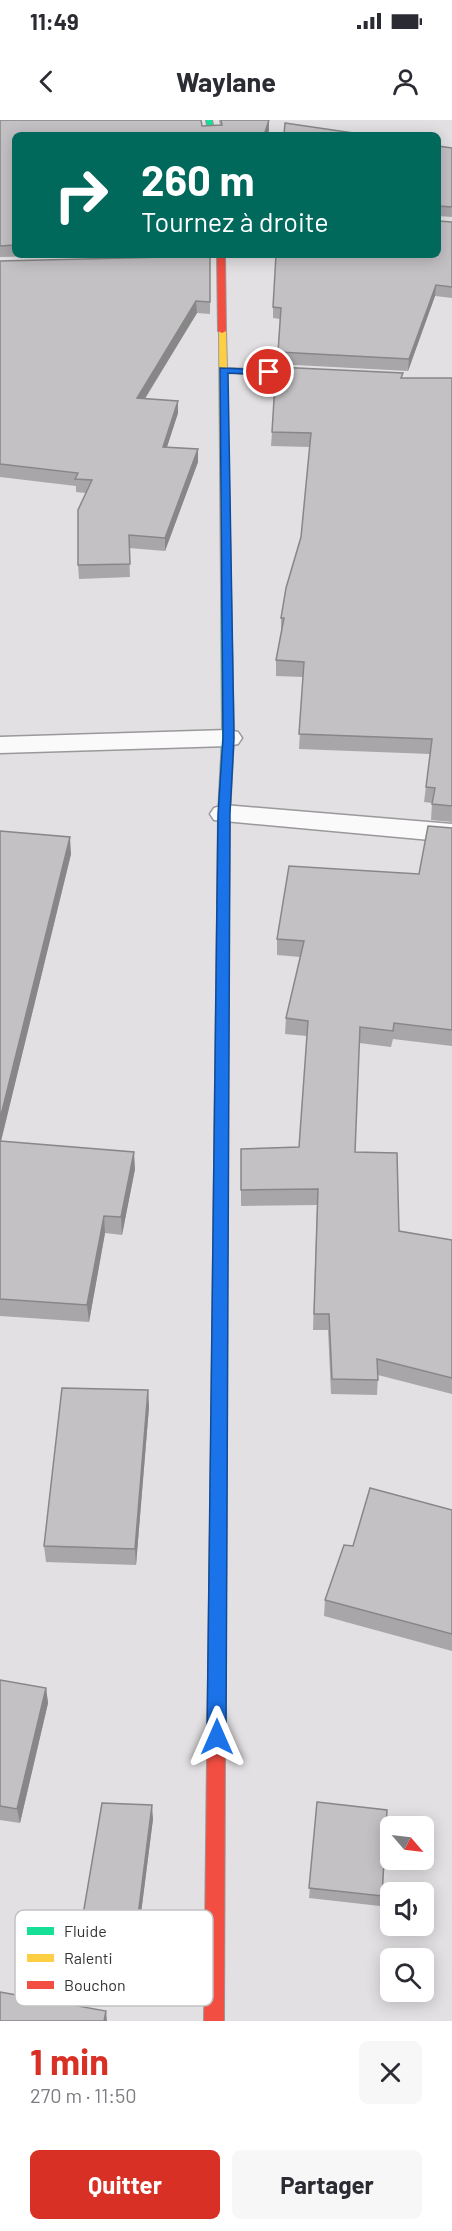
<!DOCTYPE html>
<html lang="fr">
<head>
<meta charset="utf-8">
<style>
  body { margin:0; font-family:Barlow,sans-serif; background:#f7f7f7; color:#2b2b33; height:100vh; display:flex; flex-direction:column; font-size:22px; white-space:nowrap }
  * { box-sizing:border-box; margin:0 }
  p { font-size:20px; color:#7c7c81 }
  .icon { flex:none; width:33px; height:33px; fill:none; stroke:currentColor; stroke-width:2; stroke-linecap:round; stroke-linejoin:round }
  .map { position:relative; height:1901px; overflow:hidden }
  .drawer { display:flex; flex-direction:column; background:#fff; flex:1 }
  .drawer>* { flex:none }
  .guide { position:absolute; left:12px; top:12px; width:429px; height:126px; border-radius:9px; box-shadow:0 3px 15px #0003; background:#00695c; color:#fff; overflow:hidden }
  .needle { width:39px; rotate:118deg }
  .controls { position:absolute; left:380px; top:1696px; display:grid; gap:12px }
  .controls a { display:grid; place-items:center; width:54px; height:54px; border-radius:9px; background:#fff; box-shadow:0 3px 15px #0003; font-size:30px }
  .pin { position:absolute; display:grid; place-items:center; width:51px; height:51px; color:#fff; margin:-26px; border:3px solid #fff; border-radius:50%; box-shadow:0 2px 6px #0007 }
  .me { position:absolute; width:66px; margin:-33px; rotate:0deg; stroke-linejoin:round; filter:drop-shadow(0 0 4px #0008) }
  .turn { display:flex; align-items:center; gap:21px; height:126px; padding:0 30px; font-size:27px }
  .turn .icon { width:78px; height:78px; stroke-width:2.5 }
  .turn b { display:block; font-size:42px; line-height:51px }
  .round { display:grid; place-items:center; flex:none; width:63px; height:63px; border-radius:9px; background:#f7f7f7 }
  .summary { display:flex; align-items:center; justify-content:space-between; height:102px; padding:0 30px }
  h1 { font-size:36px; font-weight:700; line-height:45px; color:#d93025 }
  .cta { display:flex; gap:12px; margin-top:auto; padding:12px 30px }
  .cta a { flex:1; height:69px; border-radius:9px; background:#d93025; color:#fff; font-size:24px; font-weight:700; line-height:69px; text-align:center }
  .cta a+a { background:#f7f7f7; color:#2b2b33 }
  .status { display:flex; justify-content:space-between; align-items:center; height:42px; padding:0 30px; background:#fff; direction:ltr }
  .status svg { height:16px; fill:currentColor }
  header { display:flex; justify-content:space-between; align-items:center; height:78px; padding:0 30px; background:#fff; font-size:27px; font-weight:700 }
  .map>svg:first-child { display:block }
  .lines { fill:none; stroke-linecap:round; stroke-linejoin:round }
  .street-casing { stroke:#9a989a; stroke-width:3 }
  .fast-casing { stroke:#9a989a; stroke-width:2 }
  .slow-casing { stroke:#9a989a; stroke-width:2 }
  .jam-casing { stroke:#9a989a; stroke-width:2 }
  .street { fill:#fbfafb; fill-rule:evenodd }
  .fast { fill:#16e098; fill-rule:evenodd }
  .slow { fill:#ffcf43; fill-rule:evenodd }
  .jam { fill:#f24e42; fill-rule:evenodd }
  .wall { fill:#a8a6a8 }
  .shaded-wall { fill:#888788 }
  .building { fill:#c3c1c3; stroke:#888788; stroke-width:1.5 }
  .route { fill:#1a73e8; stroke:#114b97; stroke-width:1.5 }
  .key { fill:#fff; stroke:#c2c2c2; stroke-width:1.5 }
  .key-label { font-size:16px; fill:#353435 }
</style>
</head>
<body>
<div class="status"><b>11:49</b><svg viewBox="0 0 49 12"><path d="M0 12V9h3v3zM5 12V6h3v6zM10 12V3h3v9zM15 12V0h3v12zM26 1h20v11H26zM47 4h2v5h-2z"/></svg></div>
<header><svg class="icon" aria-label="back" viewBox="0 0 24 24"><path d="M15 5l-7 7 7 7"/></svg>Waylane<svg class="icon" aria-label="person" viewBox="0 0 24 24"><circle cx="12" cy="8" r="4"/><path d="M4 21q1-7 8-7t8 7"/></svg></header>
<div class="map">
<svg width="452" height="1901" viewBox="0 0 452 1901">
  <rect width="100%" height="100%" fill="#e2e0e2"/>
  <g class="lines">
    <defs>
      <path id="street" d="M228,610L238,612L242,618L238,624L228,626L0,633V617Z
        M224,685L452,704V722L214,700L210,694L214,688Z"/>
      <path id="fast" d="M206,0H212L215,15H209Z
        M226,465L231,468L234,618L230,694L229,792L223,796L217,792L218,694L222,618L221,468Z
        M219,1316L225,1318L227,1323L225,1637L222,1643L216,1646L210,1643L207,1637L211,1323L213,1318Z"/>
      <path id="slow" d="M219,209L226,211L227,248L321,252L325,255L321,258L227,253L231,468L226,471L221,468Z
        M223,788L229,792L227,1133L225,1137H215L213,1133L217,792Z"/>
      <path id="jam" d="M217,135H225L226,211L222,213L218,211Z
        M220,1127L225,1129L227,1133V1323L225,1328L219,1330L213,1328L211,1323L213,1133L215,1129Z
        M216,1628L222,1631L225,1637L224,1901H204L207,1637L210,1631Z"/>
    </defs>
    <use href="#street" class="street-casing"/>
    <use href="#fast" class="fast-casing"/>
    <use href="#slow" class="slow-casing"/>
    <use href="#jam" class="jam-casing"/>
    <use href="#street" class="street"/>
    <use href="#fast" class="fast"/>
    <use href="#slow" class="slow"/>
    <use href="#jam" class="jam"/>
  </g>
  <path class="wall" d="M0,0L202,6H220L219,0H269V11L15,15V135H118L0,137Z
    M438,26L452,28V97L438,96Z
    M452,102V178L435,176L408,251L277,244L280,199L273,198V187Z
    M210,136V194L197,193L145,279L178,281V293L167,327L198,329V342L165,431L129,428L130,457L79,459L78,445L86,373L76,372V366L0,357V141Z
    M403,258H452V702L431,700L432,683L424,682L430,634L299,629L303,557L276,556V540L281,513V498L301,417L310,327L271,326L272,312Z
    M452,708V926L393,919L391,927L359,923L355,1032L399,1111L452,1120V1274L378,1255L377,1275L331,1274L328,1210H313L317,1085L241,1086V1029L299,1027L307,916L285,914L286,898L300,837L277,835V819L419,754Z
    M0,711L71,734L1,1021L135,1049L122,1115L105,1113L89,1202L0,1196Z
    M148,1270L149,1287L136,1445L46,1442L44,1426Z
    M452,1390V1531L324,1496L325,1480L353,1426Z
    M0,1560L46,1568L48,1583L20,1703L0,1700Z
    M317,1682L382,1776L380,1786L309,1778Z
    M153,1699L134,1848L79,1843L77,1830Z"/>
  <path class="shaded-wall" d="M269,0V11L267,15H264Z
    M436,165L435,176L408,251L409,239Z
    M196,181L197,193L137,291V278Z
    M178,281V293L163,339V327Z
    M198,329V342L165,431V418Z
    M70,717L71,734L0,1025V999Z
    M134,1032L135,1049L122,1115L121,1097Z
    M104,1096L105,1113L89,1202L87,1185Z
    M148,1270L149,1287L136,1445L135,1429Z
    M46,1568L48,1583L20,1703L17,1689Z
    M152,1685L153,1699L134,1848L133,1835Z
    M106,1891L107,1901H104Z"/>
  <path class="building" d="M0,0H201L202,6L222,5L221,0H269L264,15H15V125L0,126Z
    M285,3L367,15H284Z
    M438,26L452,28V87L438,86Z
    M438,101L452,102V167L436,165L409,239L278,232L281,188L273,187L276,135H438Z
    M210,136V182L196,181L137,278L178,281L163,327L198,329L165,418L129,415L130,444L78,445V390L92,360L75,359L78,353L0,344V141Z
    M276,247L403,253L401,258H452V686L432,684L435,668L426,667L432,619L299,614L304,542L276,540L284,498H281L286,468L301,417L311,313L272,312Z
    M428,706L452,708V910L394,903L393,911L360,907L355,1032L397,1033L399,1111L452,1120V1258L377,1239L378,1260L332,1259L329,1194H314L318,1069L241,1070V1029L299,1027L308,901L286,898L304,821L277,819L289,746L419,754Z
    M0,711L70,717L0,999Z
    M0,1021L134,1032L121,1097L104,1096L87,1185L0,1179Z
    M62,1268L148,1270L135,1429L44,1426Z
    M370,1368L452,1390V1514L325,1480L344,1425L353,1426Z
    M0,1560L46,1568L17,1689L0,1686Z
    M317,1682L387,1690L382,1776L309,1768Z
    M102,1683L152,1685L133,1835L77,1830Z
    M0,1872L106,1891L104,1901H0Z"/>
  <path class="route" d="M220,248L269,250L273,252L269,255L228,253L234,618L230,694L226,1617L223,1623L217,1626L210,1623L207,1617L218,694L223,618Z"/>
  <rect x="15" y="1790" width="198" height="96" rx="9" class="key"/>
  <rect x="27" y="1807" width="27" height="8" fill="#16e098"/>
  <rect x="27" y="1834" width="27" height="8" fill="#ffcf43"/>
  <rect x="27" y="1861" width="27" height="8" fill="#f24e42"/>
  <g class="key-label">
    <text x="64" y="1817">Fluide</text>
    <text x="64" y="1844">Ralenti</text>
    <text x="64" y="1871">Bouchon</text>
  </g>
</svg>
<div class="controls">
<a><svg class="needle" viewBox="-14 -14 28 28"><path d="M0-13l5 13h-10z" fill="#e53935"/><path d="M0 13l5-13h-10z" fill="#7c7c81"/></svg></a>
<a><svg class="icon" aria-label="sound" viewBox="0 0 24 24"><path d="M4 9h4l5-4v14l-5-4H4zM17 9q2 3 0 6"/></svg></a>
<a><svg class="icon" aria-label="search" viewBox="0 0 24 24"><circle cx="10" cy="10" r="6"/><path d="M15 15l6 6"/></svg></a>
</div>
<div class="pin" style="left:269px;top:252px;background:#d93025"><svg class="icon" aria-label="arrive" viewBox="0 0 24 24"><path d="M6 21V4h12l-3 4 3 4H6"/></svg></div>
<svg class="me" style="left:217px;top:1617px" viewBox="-20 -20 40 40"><path d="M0-17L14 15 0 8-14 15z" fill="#1a73e8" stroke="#fff" stroke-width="4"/></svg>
<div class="guide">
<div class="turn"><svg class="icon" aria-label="right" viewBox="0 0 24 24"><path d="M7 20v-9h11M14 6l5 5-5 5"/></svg><div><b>260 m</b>Tournez à droite</div></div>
</div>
</div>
<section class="drawer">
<div class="summary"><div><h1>1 min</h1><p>270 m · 11:50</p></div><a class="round"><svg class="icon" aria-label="close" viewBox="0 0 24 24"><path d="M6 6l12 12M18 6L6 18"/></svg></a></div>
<div class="cta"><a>Quitter</a><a>Partager</a></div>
</section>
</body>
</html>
